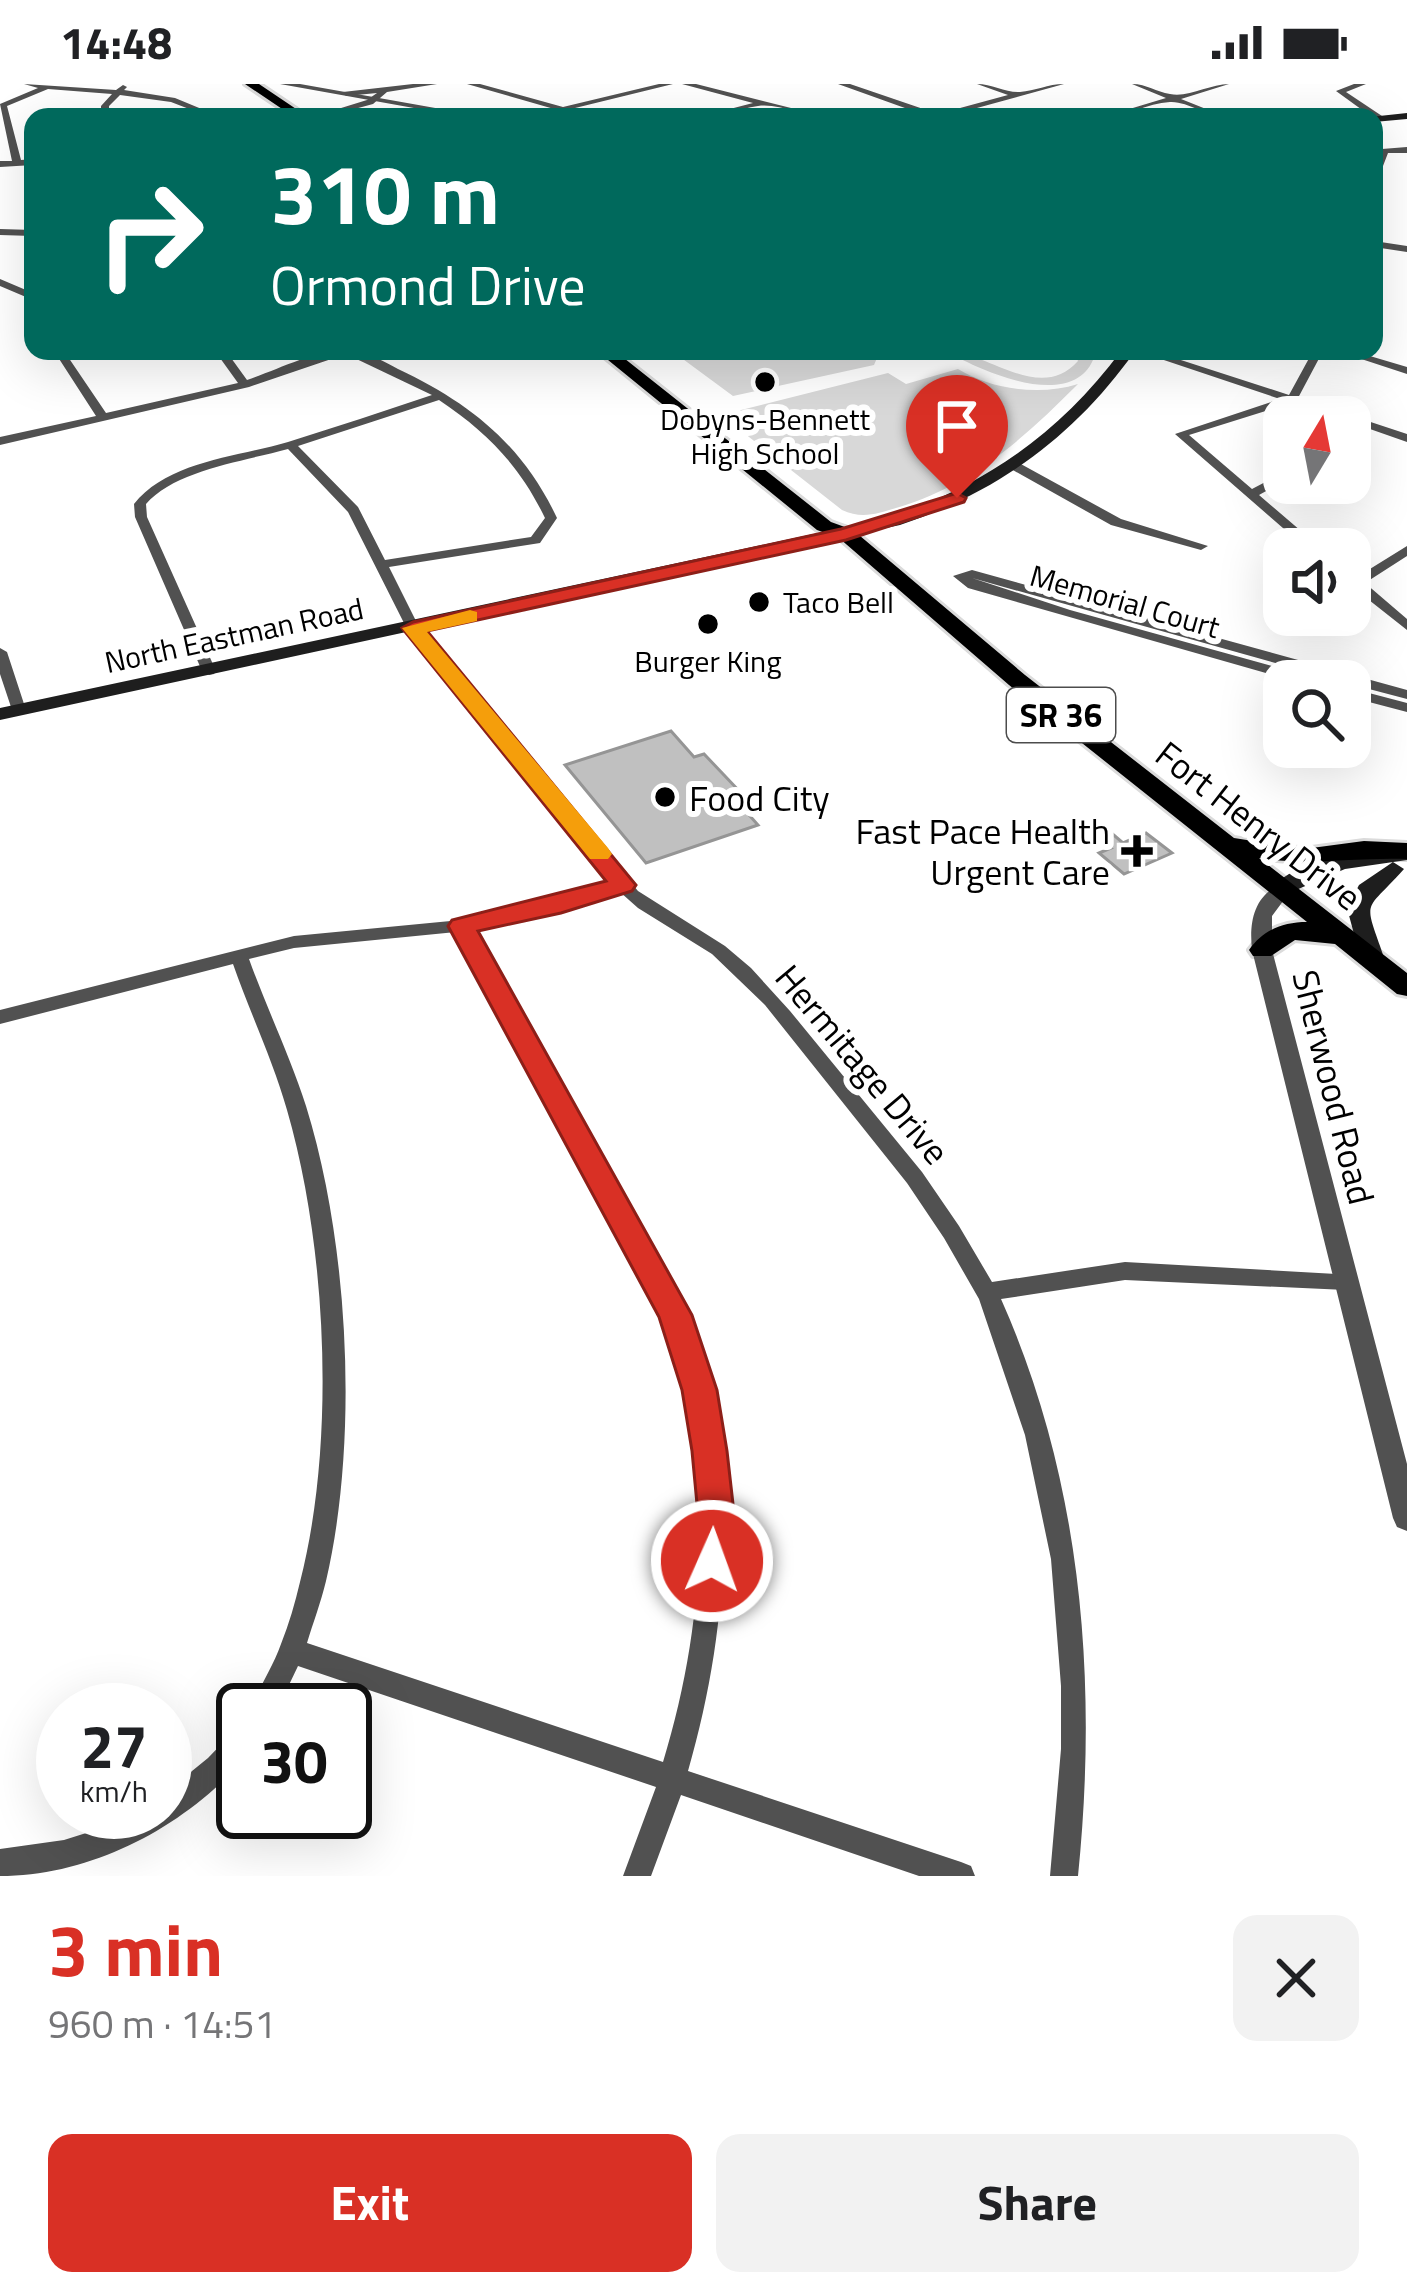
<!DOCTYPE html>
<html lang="en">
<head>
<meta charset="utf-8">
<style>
  body { margin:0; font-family:"Titillium Web",sans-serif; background:#f2f2f2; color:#202124; height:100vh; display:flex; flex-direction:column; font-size:45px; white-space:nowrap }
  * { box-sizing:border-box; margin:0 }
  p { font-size:39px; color:#757577 }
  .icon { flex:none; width:66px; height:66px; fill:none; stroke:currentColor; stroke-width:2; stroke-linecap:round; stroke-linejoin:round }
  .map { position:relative; height:1792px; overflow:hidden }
  .side { display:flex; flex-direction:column; background:#fff; flex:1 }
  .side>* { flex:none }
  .top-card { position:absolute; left:24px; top:24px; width:1359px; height:252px; border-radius:24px; box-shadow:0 12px 48px #0002; background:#00695c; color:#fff; overflow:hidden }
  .needle { width:78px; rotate:10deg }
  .buttons { position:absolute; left:1263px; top:312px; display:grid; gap:24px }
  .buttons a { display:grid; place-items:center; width:108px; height:108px; border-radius:24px; background:#fff; box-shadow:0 12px 48px #0002; font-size:60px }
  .speed { position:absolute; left:36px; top:1599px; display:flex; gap:24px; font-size:60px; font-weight:700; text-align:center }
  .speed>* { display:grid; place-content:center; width:156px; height:156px; border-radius:50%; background:#fff; box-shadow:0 12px 48px #0002; line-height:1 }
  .speed small { font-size:30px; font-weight:400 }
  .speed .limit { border:6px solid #111; border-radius:18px; background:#fff; color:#111 }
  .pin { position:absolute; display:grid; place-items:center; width:102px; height:102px; color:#fff; margin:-123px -51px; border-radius:50% 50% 50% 0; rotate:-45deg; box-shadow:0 0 12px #0007 }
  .pin .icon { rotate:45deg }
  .me { position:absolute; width:132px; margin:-66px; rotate:2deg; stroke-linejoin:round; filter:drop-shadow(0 0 9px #0008) }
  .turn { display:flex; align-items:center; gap:42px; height:252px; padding:0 48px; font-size:54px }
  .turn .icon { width:156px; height:156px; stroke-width:2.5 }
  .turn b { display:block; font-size:84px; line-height:102px }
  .round { display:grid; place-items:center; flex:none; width:126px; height:126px; border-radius:24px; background:#f2f2f2 }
  .overview { display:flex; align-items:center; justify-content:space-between; height:204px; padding:0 48px }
  h1 { font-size:72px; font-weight:700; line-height:90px; color:#d93025 }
  .primary-button { display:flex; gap:24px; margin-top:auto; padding:24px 48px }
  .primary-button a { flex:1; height:138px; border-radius:24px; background:#d93025; color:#fff; font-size:48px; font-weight:700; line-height:138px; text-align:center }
  .primary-button a+a { background:#f2f2f2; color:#202124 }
  .status { display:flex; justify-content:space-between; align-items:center; height:84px; padding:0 60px; background:#fff; direction:ltr }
  .status svg { height:33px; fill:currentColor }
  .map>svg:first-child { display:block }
  .green { fill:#d8d8d8 }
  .building { fill:#c0c0c0; stroke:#959595; stroke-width:3 }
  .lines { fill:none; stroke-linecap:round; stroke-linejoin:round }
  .primary-casing { stroke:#dbdbdb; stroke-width:6 }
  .minor { fill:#515151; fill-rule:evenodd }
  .tertiary { fill:#515151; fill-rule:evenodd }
  .secondary { fill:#1e1e1e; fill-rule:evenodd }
  .primary { fill:#000; fill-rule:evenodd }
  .route { fill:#d93025; stroke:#8d1f18; stroke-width:3 }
  .slow { fill:#f59e0b }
  .poi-dot { fill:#000; stroke:#fff; stroke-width:4.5 }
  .labels { text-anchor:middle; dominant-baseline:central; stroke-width:12; stroke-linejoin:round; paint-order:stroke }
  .far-poi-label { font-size:30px; fill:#000; stroke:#fff }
  .far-street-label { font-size:30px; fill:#000; stroke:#fff }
  .shield { fill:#fff; stroke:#4c4c4c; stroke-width:3 }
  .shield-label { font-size:33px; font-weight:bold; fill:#000 }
  .poi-label { font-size:36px; fill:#000; stroke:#fff; text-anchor:start }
  .street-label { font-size:36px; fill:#000; stroke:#fff }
</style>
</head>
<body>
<div class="status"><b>14:48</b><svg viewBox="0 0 49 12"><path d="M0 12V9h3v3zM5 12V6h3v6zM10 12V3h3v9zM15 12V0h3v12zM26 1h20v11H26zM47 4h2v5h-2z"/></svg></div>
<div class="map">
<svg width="1407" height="1792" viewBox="0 0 1407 1792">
  <rect width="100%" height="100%" fill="#fff"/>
  <path class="green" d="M672,267H880L874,281L733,312Z
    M946,267C987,267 1040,320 1078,277L1074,267H1089L1093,276C1070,328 979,286 946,267Z
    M958,285C992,306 1041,312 1078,300C1023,355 973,401 896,424C877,430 861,435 842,426L721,331L888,289L906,300Z"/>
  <path class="building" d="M671,647L694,673L704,670L743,711L734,714L758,741L646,779L565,681Z
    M1109,747L1123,759L1146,749L1172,769L1124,790L1099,769L1111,764L1096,752Z"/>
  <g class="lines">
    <defs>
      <path id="primary" d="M245,0H259L308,33H294Z
        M597,267H615L831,438L853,446L1025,591L1234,754L1304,765L1364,757L1407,759V775C1357,773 1309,782 1259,774L1407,889V912L1397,910L1335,860L1295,856L1271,872H1253L1249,866C1263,846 1283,838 1307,838L1009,601L839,454L817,446Z"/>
    </defs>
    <use href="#primary" class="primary-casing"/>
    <path class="minor" d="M24,0L116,6L123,1L127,3L124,6L175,14L221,33H210L171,18L120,11L109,22V33H101V22L112,10L48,5L7,22L21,76L33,75V81L0,83V77H12L0,20L38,4Z
      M413,0H437L387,8L373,20L325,33H312L367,16L377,9L346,12L343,8Z
      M467,0H480L563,23L659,0H673L571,25L595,33H582Z
      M682,0H696L827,33C804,33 779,19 758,22C738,25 720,33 699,33L753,19Z
      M838,0H850L938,30L1008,11L977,0C992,0 1006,9 1020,8C1035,7 1048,0 1064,0L944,33H930Z
      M1132,0C1147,0 1156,8 1170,10C1188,14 1210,0 1229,0L1181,15L1226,33C1206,33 1188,17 1170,18C1147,19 1126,33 1103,33L1166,14Z
      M1354,0H1366L1346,8L1382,32V36H1376L1336,7Z
      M1407,63V69H1388L1378,95L1374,98V84L1382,65Z
      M0,145L33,146V152L0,151Z
      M0,195L33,209V216L0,202Z
      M54,267H64L106,329L238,299L215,267H226L247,296C280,285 320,263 355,267C369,269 385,278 398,285C470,319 522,360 557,434L540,459L389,483L419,543L638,807L725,862L751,884L790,927L922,1088L959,1142L992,1198L1125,1178L1354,1191L1357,1197L1354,1203L1346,1206L1125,1196L1001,1215C1082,1397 1098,1596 1078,1792H1050L1061,1665V1602L1051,1475L1025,1351L979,1215L944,1154L907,1099L765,921L712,870L638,824L620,808L561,827L472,846C515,922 559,999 603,1076C637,1136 676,1196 696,1264C738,1403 728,1548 688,1687L961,1778L971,1782L975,1792H919L681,1711L651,1792H623L656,1703L298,1582L277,1626H250C259,1603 273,1583 281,1560C289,1540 295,1519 300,1498C336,1358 327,1164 287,1026C273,976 250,929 233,880L0,940V926L294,852L461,836L558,816L613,799L408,547L348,428L288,365C245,377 175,386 146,420L147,433L216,587L214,590L209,591L202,587L135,433L134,420C168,377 238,373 288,358C336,343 384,327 432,311L346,270L249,303L0,361V353L96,332ZM439,316C487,348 520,382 545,434L531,453L385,476L358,423L298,362ZM456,848C499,926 542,1003 585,1081C618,1140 654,1198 673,1262C714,1398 704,1544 663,1678L307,1559C313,1539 321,1518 326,1497C359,1356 349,1160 306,1022C290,972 267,925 249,875L294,864Z
      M1137,267H1153L1289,311L1313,267H1323L1298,314L1407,350V358L1350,338V333H1334L1291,319L1189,351L1252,405L1284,388V397L1259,411L1322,465H1307L1175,350L1280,315Z
      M1337,267H1353L1407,283V290Z
      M1011,379H1019L1121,435L1208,462L1201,466L1111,441L1011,385Z
      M1407,462V472L1365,499L1407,535V546L1350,501V490L1357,493Z
      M972,486L1407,606V615L1350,600V597H1340L972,494L1070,526L1315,594L1317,597H1294L968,504L953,492Z
      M0,564L7,568L26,626L24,629L19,630L12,626L0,590Z
      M1350,604L1407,619V628L1350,613Z
      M243,1643V1676C183,1744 91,1792 0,1792V1765L64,1756L102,1744L136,1728H165V1709L208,1674L234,1647Z"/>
    <path class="tertiary" d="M280,0H300L486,33H464Z
      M1374,157L1407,162V168L1374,163Z
      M1282,799L1292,805L1272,832V866L1407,1380V1447L1397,1443L1393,1434L1252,866C1249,837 1254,812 1282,799Z"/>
    <path class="secondary" d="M1407,29V35L1374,38V33H1370Z
      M1121,267H1135C1075,352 998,408 900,441L0,636V624L888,434C984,402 1060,349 1121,267Z
      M1407,762V776L1345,785L1282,812L1271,805C1301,771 1364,766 1407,762Z
      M1393,778L1404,785C1363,831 1363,812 1385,876L1373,884L1361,876L1347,824L1359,801Z"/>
    <use href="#primary" class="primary"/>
  </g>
  <path class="route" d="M957,409L966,414L964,418L846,456L427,547L636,801L632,807L561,829L478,847L692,1231L717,1306L727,1367L733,1420L731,1477L726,1490L712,1495L699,1490L694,1477L697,1420L692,1367L682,1306L659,1233L448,842L452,836L606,797L402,544L413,538L841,445Z"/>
  <path class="slow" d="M470,526L477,528V537L427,548L608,764L612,770L608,775H590L402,544Z"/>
  <g class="poi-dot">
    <circle cx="765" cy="298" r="12"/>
    <circle cx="759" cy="518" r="12"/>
    <circle cx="708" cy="540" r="12"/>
    <circle cx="665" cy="713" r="12"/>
    <path d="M1131 749h12v12h12v12h-12v12h-12v-12h-12v-12h12z"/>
  </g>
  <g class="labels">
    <g class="far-poi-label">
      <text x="765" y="335">Dobyns-Bennett<tspan x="765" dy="34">High School</tspan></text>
      <text x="783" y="518" text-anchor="start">Taco Bell</text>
      <text x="708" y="577">Burger King</text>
    </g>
    <g class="far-street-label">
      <text transform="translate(1125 517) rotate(16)">Memorial Court</text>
      <text transform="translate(234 551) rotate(-12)">North Eastman Road</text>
    </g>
    <rect class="shield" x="1007" y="604" width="108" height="54" rx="9"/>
    <g class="shield-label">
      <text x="1061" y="631">SR 36</text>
    </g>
    <g class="poi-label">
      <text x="689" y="713">Food City</text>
      <text x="1110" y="746" text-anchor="end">Fast Pace Health<tspan x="1110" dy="41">Urgent Care</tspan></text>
    </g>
    <g class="street-label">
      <text transform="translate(1259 741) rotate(38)">Fort Henry Drive</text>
      <text transform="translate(863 980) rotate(50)">Hermitage Drive</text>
      <text transform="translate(1334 1003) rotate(76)">Sherwood Road</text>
    </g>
  </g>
</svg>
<div class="buttons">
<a><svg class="needle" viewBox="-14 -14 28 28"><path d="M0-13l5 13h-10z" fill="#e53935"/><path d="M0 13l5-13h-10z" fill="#757577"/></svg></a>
<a><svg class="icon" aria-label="sound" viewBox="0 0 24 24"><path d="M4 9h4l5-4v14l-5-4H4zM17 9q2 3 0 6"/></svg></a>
<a><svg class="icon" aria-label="search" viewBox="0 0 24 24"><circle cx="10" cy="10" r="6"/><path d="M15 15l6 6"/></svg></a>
</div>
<div class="speed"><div>27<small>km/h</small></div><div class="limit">30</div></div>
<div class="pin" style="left:957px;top:414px;background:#d93025"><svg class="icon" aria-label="arrive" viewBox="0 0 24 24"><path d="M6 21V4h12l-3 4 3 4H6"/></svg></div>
<svg class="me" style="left:712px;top:1477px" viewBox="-20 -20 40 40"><circle r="17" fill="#d93025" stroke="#fff" stroke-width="3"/><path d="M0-11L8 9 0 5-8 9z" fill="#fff"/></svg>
<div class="top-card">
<div class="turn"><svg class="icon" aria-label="right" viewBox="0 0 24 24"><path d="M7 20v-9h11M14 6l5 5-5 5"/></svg><div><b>310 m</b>Ormond Drive</div></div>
</div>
</div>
<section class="side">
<div class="overview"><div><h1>3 min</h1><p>960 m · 14:51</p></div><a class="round"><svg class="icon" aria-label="close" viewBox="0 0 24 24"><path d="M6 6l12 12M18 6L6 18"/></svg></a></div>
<div class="primary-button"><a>Exit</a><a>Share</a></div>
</section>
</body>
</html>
